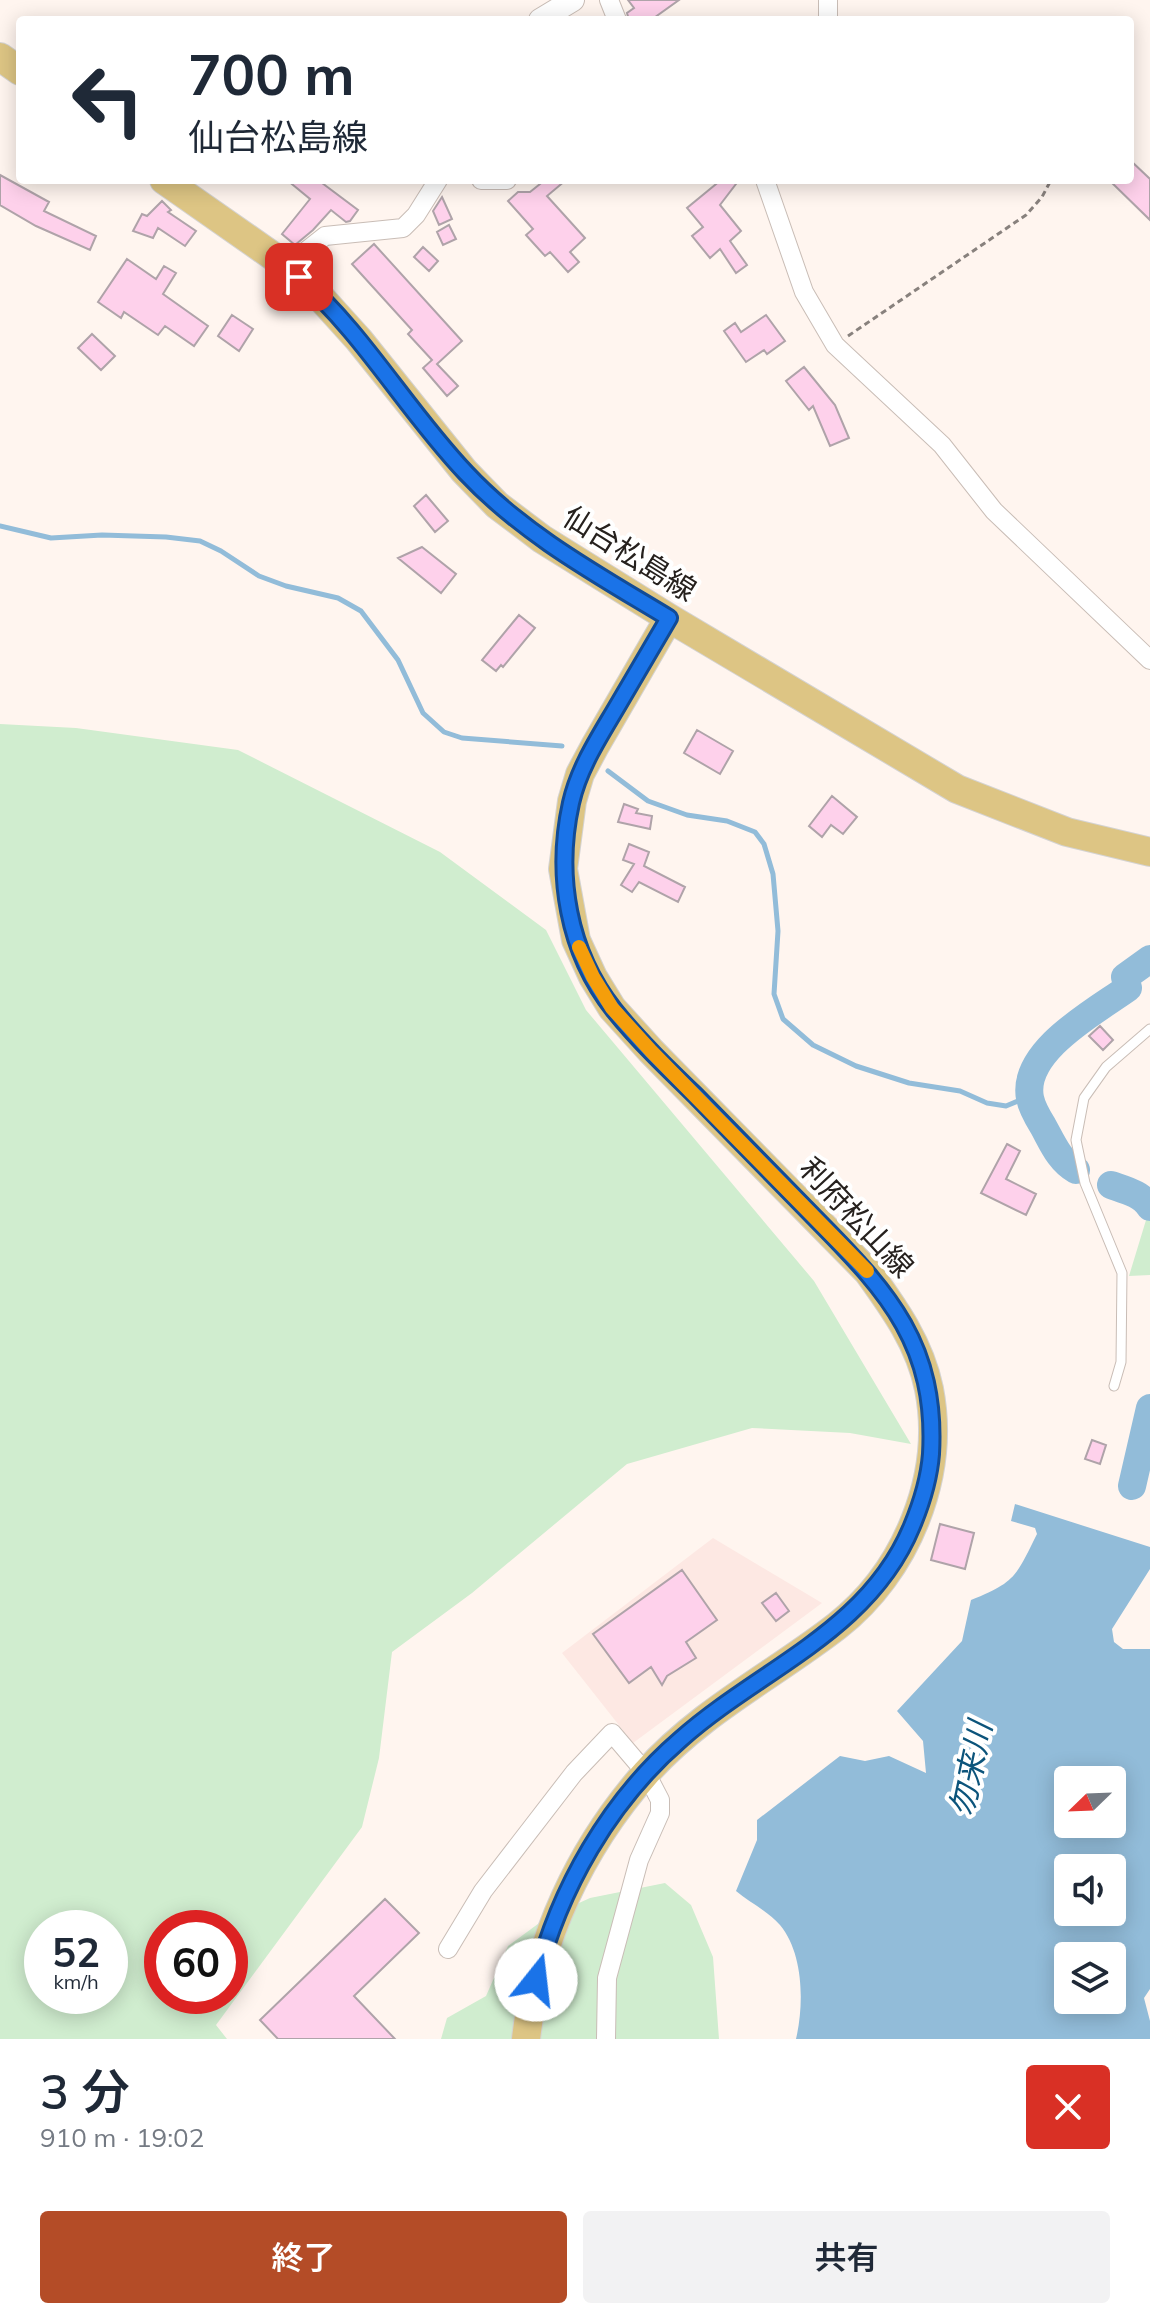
<!DOCTYPE html>
<html lang="ja">
<head>
<meta charset="utf-8">
<style>
  body { margin:0; font-family:Mulish,"Noto Sans JP",sans-serif; background:#f2f2f3; color:#1f2937; height:100vh; display:flex; flex-direction:column; font-size:30px; white-space:nowrap }
  * { box-sizing:border-box; margin:0 }
  p { font-size:26px; color:#747a83 }
  .icon { flex:none; width:44px; height:44px; fill:none; stroke:currentColor; stroke-width:2; stroke-linecap:round; stroke-linejoin:round }
  .map { position:relative; height:2039px; overflow:hidden }
  .side { display:flex; flex-direction:column; background:#fff; flex:1 }
  .side>* { flex:none }
  .banner { position:absolute; left:16px; top:16px; width:1118px; height:168px; border-radius:8px; box-shadow:0 4px 20px #0003; background:#fff; color:#1f2937; overflow:hidden }
  .needle { width:52px; rotate:247deg }
  .controls { position:absolute; left:1054px; top:1766px; display:grid; gap:16px }
  .controls a { display:grid; place-items:center; width:72px; height:72px; border-radius:8px; background:#fff; box-shadow:0 4px 20px #0003; font-size:40px }
  .speed { position:absolute; left:24px; top:1910px; display:flex; gap:16px; font-size:40px; font-weight:700; text-align:center }
  .speed>* { display:grid; place-content:center; width:104px; height:104px; border-radius:50%; background:#fff; box-shadow:0 4px 20px #0003; line-height:1 }
  .speed small { font-size:20px; font-weight:400 }
  .speed .limit { border:12px solid #d22; background:#fff; color:#111 }
  .pin { position:absolute; display:grid; place-items:center; width:68px; height:68px; color:#fff; margin:-34px; border-radius:16px; box-shadow:0 4px 12px #0006 }
  .me { position:absolute; width:88px; margin:-44px; rotate:16deg; stroke-linejoin:round; filter:drop-shadow(0 0 6px #0008) }
  .turn { display:flex; align-items:center; gap:28px; height:168px; padding:0 40px; font-size:36px }
  .turn .icon { width:104px; height:104px; stroke-width:2.5 }
  .turn b { display:block; font-size:56px; line-height:68px }
  .round { display:grid; place-items:center; flex:none; width:84px; height:84px; border-radius:8px; background:#f2f2f3 }
  .summary { display:flex; align-items:center; justify-content:space-between; height:136px; padding:0 40px }
  h1 { font-size:48px; font-weight:600; line-height:60px }
  .action { display:flex; gap:16px; margin-top:auto; padding:16px 40px }
  .action a { flex:1; height:92px; border-radius:8px; background:#b44c27; color:#fff; font-size:32px; font-weight:600; line-height:92px; text-align:center }
  .action a+a { background:#f2f2f3; color:#1f2937 }
  .map>svg:first-child { display:block }
  .industrial { fill:#fde8e3 }
  .green { fill:#d0edcf; fill-rule:evenodd }
  .water { fill:#92bcd9; fill-rule:evenodd }
  .lines { fill:none; stroke-linecap:round; stroke-linejoin:round }
  .stream { stroke:#92bcd9; stroke-width:5 }
  .river { stroke:#92bcd9; stroke-width:28 }
  .building { fill:#fed1eb; stroke:#afa3a9; stroke-width:2 }
  .service-casing { stroke:#c9bdb6; stroke-width:11 }
  .minor-casing { stroke:#c9bdb6; stroke-width:20 }
  .tertiary-casing { stroke:#c9bdb6; stroke-width:24 }
  .primary-casing { stroke:#d4d3d2; stroke-width:30 }
  .path { stroke:#88817d; stroke-width:3; stroke-dasharray:6 4; stroke-linecap:butt }
  .service { stroke:#fff; stroke-width:9 }
  .minor { stroke:#fff; stroke-width:18 }
  .tertiary { stroke:#fff; stroke-width:22 }
  .primary { stroke:#ddc584; stroke-width:28 }
  .route-casing { stroke:#114b97; stroke-width:20 }
  .route { stroke:#1a73e8; stroke-width:14 }
  .slow { stroke:#f59e0b; stroke-width:14 }
  .labels { text-anchor:middle; dominant-baseline:central; stroke-width:8; stroke-linejoin:round; paint-order:stroke }
  .street-label { font-size:30px; fill:#26211e; stroke:#fff }
  .water-label { font-size:32px; font-style:italic; fill:#0c547b; stroke:#fff }
</style>
</head>
<body>
<div class="map">
<svg width="1150" height="2039" viewBox="0 0 1150 2039">
  <rect width="100%" height="100%" fill="#fff5ef"/>
  <path class="industrial" d="M713,1538L822,1603L633,1743L562,1653Z"/>
  <path class="green" d="M0,724L76,728L238,750L440,852L546,930L586,1010L814,1281L911,1444L850,1433L752,1428L627,1464L472,1593L392,1652L379,1758L362,1827L216,2025L227,2039H0ZM42,1928H110V1996H42ZM162,1928H230V1996H162Z
    M1150,1207V1275L1129,1276Z
    M665,1883L691,1905L713,1957L719,2039H441L447,2018L486,1996L508,1946L546,1918L590,1898Z"/>
  <path class="water" d="M1015,1504L1150,1547V1569L1112,1629L1114,1642L1123,1649H1150V1989L1144,1998L1150,2021V2039H796C804,2005 804,1954 780,1925C769,1912 749,1902 736,1891L757,1840V1820L840,1756L865,1761L889,1756L926,1773L923,1741L897,1711L962,1641L971,1600C1016,1582 1016,1576 1037,1534L1035,1528L1011,1521ZM1068,1780H1112V1824H1068ZM1068,1868H1112V1912H1068ZM1068,1956H1112V2000H1068Z"/>
  <g class="lines">
    <path class="stream" d="M0,526L51,538L102,535L166,537L200,541L221,551L259,576L286,586L338,598L361,611L398,660L423,713L444,732L462,738L562,746
      M608,771L648,801L687,815L727,821L755,832L764,844L773,874L778,931L774,994L783,1019L813,1045L856,1066L909,1083L960,1091L987,1103L1006,1106L1030,1096"/>
    <path class="river" d="M1076,1170C1059,1160 1053,1144 1043,1126C1038,1118 1032,1108 1030,1098C1021,1051 1096,1011 1128,988L1125,977L1150,959
      M1111,1185C1125,1190 1142,1194 1150,1207
      M1132,1486L1150,1408"/>
  </g>
  <path class="building" d="M628,0H679L651,20H629L627,13L634,8Z
    M1130,160L1150,179V220L1109,180H1130Z
    M0,175L49,202L44,211L96,236L90,250L36,226L0,205Z
    M287,180H318L358,210L350,221L346,222L331,210L313,230L295,245L282,234L310,199Z
    M545,180H566L547,196L585,238L570,252L579,262L568,272L550,252L545,256L526,235L533,229L508,201L518,192H530Z
    M721,180H739L720,205L741,231L730,241L747,265L736,273L720,249L710,258L692,236L703,227L687,208Z
    M442,197L452,219L439,225L433,211Z
    M162,201L171,210L168,212L196,231L185,246L158,228L153,238L133,231L142,214L147,216Z
    M449,225L456,239L443,245L437,232Z
    M374,244L462,341L437,364L458,386L447,396L423,368L432,360L408,334L412,330L352,264Z
    M423,247L438,261L429,271L414,257Z
    M127,259L156,279L164,266L176,273L163,294L208,326L194,346L165,326L158,335L124,312L121,318L98,302Z
    M232,315L253,329L239,351L218,336Z
    M766,315L785,341L767,354L764,350L746,362L724,331L735,323L741,332Z
    M92,334L115,356L101,370L78,348Z
    M804,367L835,405L849,438L830,446L813,406L809,410L786,381Z
    M426,495L448,521L435,532L414,506Z
    M422,547L456,574L441,593L398,558Z
    M519,615L535,628L503,667L501,665L496,671L482,660Z
    M697,730L733,751L720,774L684,753Z
    M832,796L857,817L843,834L831,825L822,837L809,826Z
    M624,804L638,809L636,813L652,816L650,829L618,822Z
    M629,844L649,852L644,866L685,887L678,902L639,882L632,892L621,885L634,864L623,860Z
    M1100,1026L1113,1040L1103,1050L1089,1036Z
    M1007,1144L1020,1151L1006,1179L1036,1194L1026,1215L981,1193Z
    M1092,1440L1106,1445L1100,1464L1085,1459Z
    M940,1524L974,1533L965,1569L931,1560Z
    M682,1570L717,1620L686,1642L696,1658L667,1676L662,1685L651,1667L629,1683L593,1634Z
    M776,1593L789,1611L776,1621L762,1603Z
    M385,1899L419,1933L354,1996L395,2039H278L260,2020Z"/>
  <g class="lines">
    <defs>
      <path id="service" d="M1114,1386L1121,1362L1122,1273L1085,1183L1076,1140L1084,1098L1106,1067L1150,1029"/>
      <path id="minor" d="M609,0L617,20
        M828,0V20
        M481,180H507
        M765,180L804,292L835,345L942,445L994,511L1150,660
        M287,266L325,236L403,228L416,215L438,180
        M448,1949L483,1891L574,1773L612,1733L646,1773L660,1800V1813L639,1860L607,1978L606,2039"/>
      <path id="tertiary" d="M540,20L573,0"/>
      <path id="primary" d="M0,57L20,71
        M164,180L287,266L312,288L359,340L464,471L497,505L542,539L669,618L957,789L1067,832L1150,852
        M526,2039C537,1940 580,1848 646,1773C700,1712 774,1675 837,1626C906,1572 946,1476 929,1389C920,1344 894,1308 868,1272L651,1051L612,1008L593,977L576,940L563,869L572,801L580,774L595,746L669,618"/>
    </defs>
    <use href="#service" class="service-casing"/>
    <use href="#minor" class="minor-casing"/>
    <use href="#tertiary" class="tertiary-casing"/>
    <use href="#primary" class="primary-casing"/>
    <path class="path" d="M848,336L1026,215L1042,197L1051,180"/>
    <use href="#service" class="service"/>
    <use href="#minor" class="minor"/>
    <use href="#tertiary" class="tertiary"/>
    <use href="#primary" class="primary"/>
  </g>
  <g class="lines">
    <defs>
      <path id="route" d="M299,277C364,334 407,411 466,473C523,534 598,575 669,618C652,647 635,676 618,705C600,736 579,767 571,803C555,875 568,952 614,1010C638,1040 667,1068 695,1095C736,1137 777,1179 818,1221C889,1293 937,1346 931,1454C929,1480 922,1502 912,1526C869,1631 761,1668 681,1739C609,1801 559,1889 536,1980"/>
    </defs>
    <use href="#route" class="route-casing"/>
    <use href="#route" class="route"/>
    <path class="slow" d="M579,947L593,977L612,1008L651,1051L867,1271"/>
  </g>
  <g class="labels">
    <g class="street-label">
      <text transform="translate(630 553) rotate(32)">仙台松島線</text>
      <text transform="translate(857 1217) rotate(47)">利府松山線</text>
    </g>
    <g class="water-label">
      <text transform="translate(970 1769) rotate(-78)">勿来川</text>
    </g>
  </g>
</svg>
<div class="controls">
<a><svg class="needle" viewBox="-14 -14 28 28"><path d="M0-13l5 13h-10z" fill="#e53935"/><path d="M0 13l5-13h-10z" fill="#747a83"/></svg></a>
<a><svg class="icon" aria-label="sound" viewBox="0 0 24 24"><path d="M4 9h4l5-4v14l-5-4H4zM17 9q2 3 0 6"/></svg></a>
<a><svg class="icon" aria-label="layers" viewBox="0 0 24 24"><path d="M12 4l9 5-9 5-9-5zM3 14l9 5 9-5"/></svg></a>
</div>
<div class="speed"><div>52<small>km/h</small></div><div class="limit">60</div></div>
<div class="pin" style="left:299px;top:277px;background:#d93025"><svg class="icon" aria-label="arrive" viewBox="0 0 24 24"><path d="M6 21V4h12l-3 4 3 4H6"/></svg></div>
<svg class="me" style="left:536px;top:1980px" viewBox="-20 -20 40 40"><circle r="19" fill="#fff"/><path d="M0-13L10 11 0 6-10 11z" fill="#1a73e8"/></svg>
<div class="banner">
<div class="turn"><svg class="icon" aria-label="left" viewBox="0 0 24 24"><path d="M17 20v-9H6M10 6l-5 5 5 5"/></svg><div><b>700 m</b>仙台松島線</div></div>
</div>
</div>
<section class="side">
<div class="summary"><div><h1>3 分</h1><p>910 m · 19:02</p></div><a class="round" style="background:#d93025;color:#fff"><svg class="icon" aria-label="close" viewBox="0 0 24 24"><path d="M6 6l12 12M18 6L6 18"/></svg></a></div>
<div class="action"><a>終了</a><a>共有</a></div>
</section>
</body>
</html>
